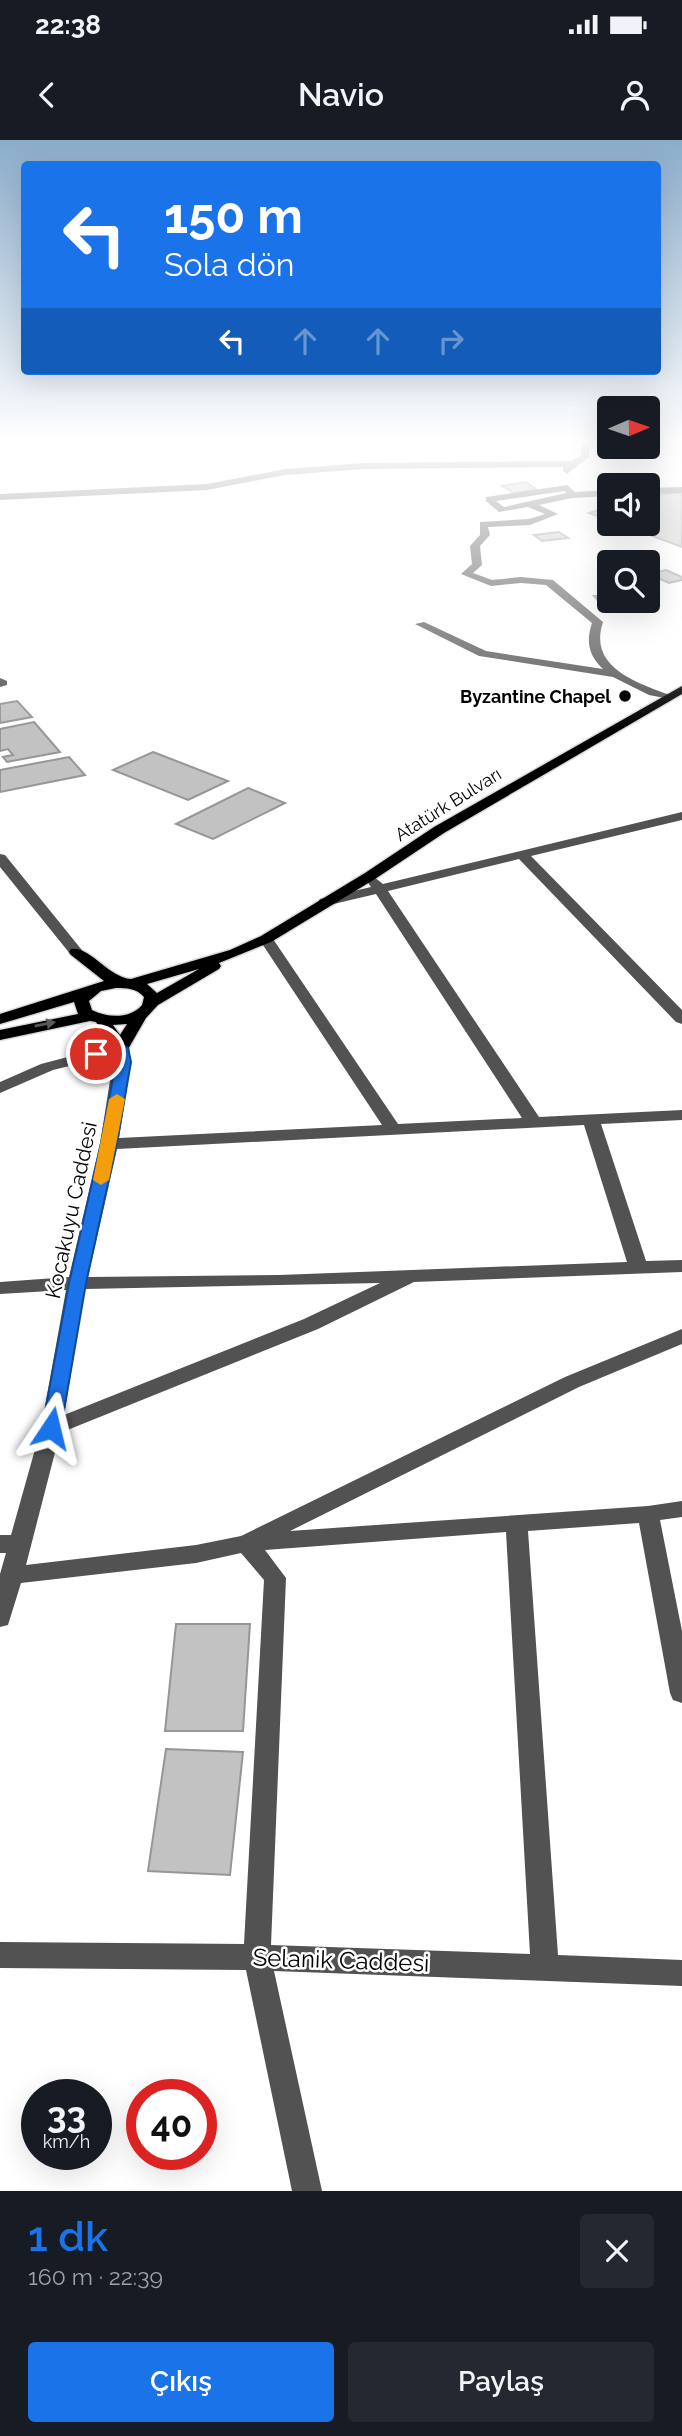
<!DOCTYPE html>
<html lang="tr">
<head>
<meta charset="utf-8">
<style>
  body { margin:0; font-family:Raleway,sans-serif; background:#242831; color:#f1f3f6; height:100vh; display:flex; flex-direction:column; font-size:26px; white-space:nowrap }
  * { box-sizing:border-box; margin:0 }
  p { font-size:23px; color:#9ea1a6 }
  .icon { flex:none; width:38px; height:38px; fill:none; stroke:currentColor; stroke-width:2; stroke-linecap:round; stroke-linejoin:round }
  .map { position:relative; height:2051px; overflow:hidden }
  .sheet { display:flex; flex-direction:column; background:#171b24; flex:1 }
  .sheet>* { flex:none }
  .banner { position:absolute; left:21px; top:21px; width:640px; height:214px; border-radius:7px; box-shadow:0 7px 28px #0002; background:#1a73e8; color:#fff; overflow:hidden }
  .needle { width:46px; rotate:88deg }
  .tools { position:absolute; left:597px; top:256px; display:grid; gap:14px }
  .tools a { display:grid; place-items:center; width:63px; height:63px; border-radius:7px; background:#171b24; box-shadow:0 7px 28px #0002; font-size:35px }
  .speed { position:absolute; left:21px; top:1939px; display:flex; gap:14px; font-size:35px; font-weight:700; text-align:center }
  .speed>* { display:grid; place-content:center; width:91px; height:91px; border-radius:50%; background:#171b24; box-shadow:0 7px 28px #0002; line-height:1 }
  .speed small { font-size:18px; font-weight:400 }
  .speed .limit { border:10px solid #d22; background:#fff; color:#111 }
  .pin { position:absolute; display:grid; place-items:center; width:60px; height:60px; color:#fff; margin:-30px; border:4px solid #fff; border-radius:50%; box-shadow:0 2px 7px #0007 }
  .me { position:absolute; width:77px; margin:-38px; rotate:10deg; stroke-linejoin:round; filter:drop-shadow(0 0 5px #0008) }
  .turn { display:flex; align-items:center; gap:24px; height:147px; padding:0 28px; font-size:32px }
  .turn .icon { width:91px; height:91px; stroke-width:2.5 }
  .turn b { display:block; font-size:49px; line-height:60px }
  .lanes { display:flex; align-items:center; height:66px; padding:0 28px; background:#0003; justify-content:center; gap:35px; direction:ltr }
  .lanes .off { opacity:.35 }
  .round { display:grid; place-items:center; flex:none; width:74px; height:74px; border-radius:7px; background:#242831 }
  .headline { display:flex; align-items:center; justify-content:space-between; height:119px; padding:0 28px }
  h1 { font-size:42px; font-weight:600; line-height:52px; color:#1a73e8 }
  .action { display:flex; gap:14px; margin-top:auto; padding:14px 28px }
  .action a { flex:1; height:80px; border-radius:7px; background:#1a73e8; color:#fff; font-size:28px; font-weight:600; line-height:80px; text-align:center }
  .action a+a { background:#242831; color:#f1f3f6 }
  .status { display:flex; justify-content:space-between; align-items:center; height:49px; padding:0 35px; background:#171b24; direction:ltr }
  .status svg { height:19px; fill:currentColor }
  header { display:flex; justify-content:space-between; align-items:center; height:91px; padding:0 28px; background:#171b24; font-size:32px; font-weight:600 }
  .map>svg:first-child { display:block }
  .building { fill:#c2c2c2; stroke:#969696; stroke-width:2 }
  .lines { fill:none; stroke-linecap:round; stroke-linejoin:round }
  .major-casing { stroke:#dbdbdb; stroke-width:3 }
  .minor { fill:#525252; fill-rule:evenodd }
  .major { fill:#000; fill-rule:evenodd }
  .oneway { fill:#595959 }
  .route { fill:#1a73e8; stroke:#114b97; stroke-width:2 }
  .slow { fill:#f59e0b }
  .poi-dot { fill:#000; stroke:#fff; stroke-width:2.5 }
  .labels { text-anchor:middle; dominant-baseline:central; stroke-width:5; stroke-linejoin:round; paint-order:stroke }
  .far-poi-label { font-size:18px; font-weight:bold; fill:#000; stroke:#fff; text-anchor:end }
  .far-street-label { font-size:18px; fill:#000; stroke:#fff }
  .street-label { font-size:21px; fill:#000; stroke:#fff }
  .near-street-label { font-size:24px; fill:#000; stroke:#fff }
</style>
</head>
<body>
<div class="status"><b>22:38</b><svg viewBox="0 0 49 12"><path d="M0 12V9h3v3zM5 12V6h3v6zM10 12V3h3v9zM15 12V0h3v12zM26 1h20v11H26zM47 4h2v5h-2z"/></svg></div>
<header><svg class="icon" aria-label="back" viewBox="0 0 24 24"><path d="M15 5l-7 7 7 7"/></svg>Navio<svg class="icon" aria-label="person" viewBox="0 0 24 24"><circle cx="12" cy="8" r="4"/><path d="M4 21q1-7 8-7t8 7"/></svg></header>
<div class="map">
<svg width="682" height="2051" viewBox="0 0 682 2051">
  <rect width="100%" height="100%" fill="#fff"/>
  <path class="building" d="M526,342L536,349L514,353L502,346Z
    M677,352L682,354V407L617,383H648V357Z
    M609,367V380L589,373Z
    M559,392L568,398L542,401L534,395Z
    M666,430L682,437V440L669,443L649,434Z
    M594,456H609V460L616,464L602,465Z
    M17,561L32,577L0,583V564Z
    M34,582L60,612L7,622L3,617L13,615L8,609L0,611V589Z
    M153,612L228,641L188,660L113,630Z
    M69,617L85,635L0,652V630Z
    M248,648L285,663L213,699L176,684Z
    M176,1484H250L243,1591H165Z
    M166,1609L243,1612L230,1735L148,1731Z"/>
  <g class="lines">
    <defs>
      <path id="major" d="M682,546V554L444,693L375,739L271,802L219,823L221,826L219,829L158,865L146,878L127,911H115L96,882L90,881L0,900V890L78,874L74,862L0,884V874L104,841L71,815L69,812L71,809C89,805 108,837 131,839L230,810L261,796L365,733L434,687ZM199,829L157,853L147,844ZM116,848C127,848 136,848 144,857L142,865C130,879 108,878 92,870L89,861L101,851ZM127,884L120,895L113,885Z"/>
    </defs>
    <use href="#major" class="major-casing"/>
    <path class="minor" d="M581,304H589V317L567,334L563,331V327L364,329L285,335L207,350L0,360V354L207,344L285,329L364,323L571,321L581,316Z
      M567,345L575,352L609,350V356L572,358L539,365L558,374L530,385L488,387L490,395L480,406L482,425L473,433L492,440L521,437L553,440L603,482C588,527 635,542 670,555V559L649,555L613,537L479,516L415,484L424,482L486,511L603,529C588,515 586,501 592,483L546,445L521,443L491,446L461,434L472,424L470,406L480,395V382L529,379L545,374L528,367L499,372L486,361V357ZM565,351L566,353L504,367L496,361Z
      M682,347V353L648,354V348Z
      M0,538L7,541V545L0,547Z
      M682,672V680L531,716L682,870V884L676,882L519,719L388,751L539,977L682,970V980L601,984L646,1121L682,1120V1132L414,1142L318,1189L60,1293L26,1425L196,1405L241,1396L565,1237L682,1189V1204L579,1247L290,1391L648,1366L682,1361V1377L660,1380L682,1491V1563L673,1560L670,1553L639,1383L528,1391L558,1815L682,1820V1846L274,1831L322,2051H292L246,1830L0,1828V1802L244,1804L264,1440L241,1413L196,1423L21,1443L8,1485L0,1487V1434L6,1413H0V1395H11L41,1288L66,1150L0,1154V1142L69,1137L100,1004L114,915L53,930L0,953V942L41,924L121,903L129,908L131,922L119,998L382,985L259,799L266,795L271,796L398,984L522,978L376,754L325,766L318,762L320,759L371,747L367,741L374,737L383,744ZM584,985L627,1122L279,1135L88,1137L117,1009ZM380,1143L304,1179L64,1275L85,1149ZM506,1392L530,1814L271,1805L286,1438L265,1410Z
      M0,714L5,715L81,809L83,812L81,815H71L0,727Z"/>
    <use href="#major" class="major"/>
  </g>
  <defs><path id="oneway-solid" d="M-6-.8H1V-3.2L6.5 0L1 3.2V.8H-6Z" transform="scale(1.75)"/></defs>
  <use class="oneway" href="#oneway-solid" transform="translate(45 884) rotate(-11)"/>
  <linearGradient id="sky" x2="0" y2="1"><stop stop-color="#8baccb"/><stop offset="0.51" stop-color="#fff"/><stop offset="1" stop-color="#fff" stop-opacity="0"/></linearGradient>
  <rect width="682" height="591" fill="url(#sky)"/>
  <path class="route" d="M121,904L128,908L131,922L117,1003L86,1143L61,1288L58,1293H45L42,1288L69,1143L101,1003L116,922L115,914L96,919L89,914L91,911Z"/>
  <path class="slow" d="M117,954L125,959L109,1040L101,1045L93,1040L109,959Z"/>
  <circle class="poi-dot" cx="625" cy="556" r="7"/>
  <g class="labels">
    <g class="far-poi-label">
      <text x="611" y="556">Byzantine Chapel</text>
    </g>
    <g class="far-street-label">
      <text transform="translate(448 664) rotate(-32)">Atatürk Bulvarı</text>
    </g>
    <g class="street-label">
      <text transform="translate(71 1070) rotate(-78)">Kocakuyu Caddesi</text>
    </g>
    <g class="near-street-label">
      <text transform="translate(341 1820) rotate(2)">Selanik Caddesi</text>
    </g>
  </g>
</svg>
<div class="tools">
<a><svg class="needle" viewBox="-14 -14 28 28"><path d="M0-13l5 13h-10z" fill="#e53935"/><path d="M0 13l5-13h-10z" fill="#9ea1a6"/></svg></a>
<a><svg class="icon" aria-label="sound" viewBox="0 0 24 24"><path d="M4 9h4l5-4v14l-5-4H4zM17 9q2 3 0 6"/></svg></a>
<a><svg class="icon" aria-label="search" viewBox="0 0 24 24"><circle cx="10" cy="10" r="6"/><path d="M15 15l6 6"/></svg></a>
</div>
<div class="speed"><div>33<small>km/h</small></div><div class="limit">40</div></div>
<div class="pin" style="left:96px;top:914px;background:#d93025"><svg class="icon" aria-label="arrive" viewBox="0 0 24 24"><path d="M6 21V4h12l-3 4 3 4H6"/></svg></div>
<svg class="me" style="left:51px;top:1288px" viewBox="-20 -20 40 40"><path d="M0-17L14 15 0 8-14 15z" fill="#1a73e8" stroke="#fff" stroke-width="4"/></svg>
<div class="banner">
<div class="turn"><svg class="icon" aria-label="left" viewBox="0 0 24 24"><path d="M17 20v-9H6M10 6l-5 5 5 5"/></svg><div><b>150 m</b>Sola dön</div></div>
<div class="lanes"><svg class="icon" aria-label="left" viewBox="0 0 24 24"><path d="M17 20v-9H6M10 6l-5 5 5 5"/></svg><svg class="icon off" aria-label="ahead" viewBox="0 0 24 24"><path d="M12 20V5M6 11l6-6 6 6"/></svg><svg class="icon off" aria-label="ahead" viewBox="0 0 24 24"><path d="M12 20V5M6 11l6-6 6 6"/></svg><svg class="icon off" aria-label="right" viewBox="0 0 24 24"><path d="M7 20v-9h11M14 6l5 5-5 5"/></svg></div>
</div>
</div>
<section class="sheet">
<div class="headline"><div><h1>1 dk</h1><p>160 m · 22:39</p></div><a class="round"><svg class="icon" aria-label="close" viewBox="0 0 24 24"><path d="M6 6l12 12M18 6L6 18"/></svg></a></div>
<div class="action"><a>Çıkış</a><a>Paylaş</a></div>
</section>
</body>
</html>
